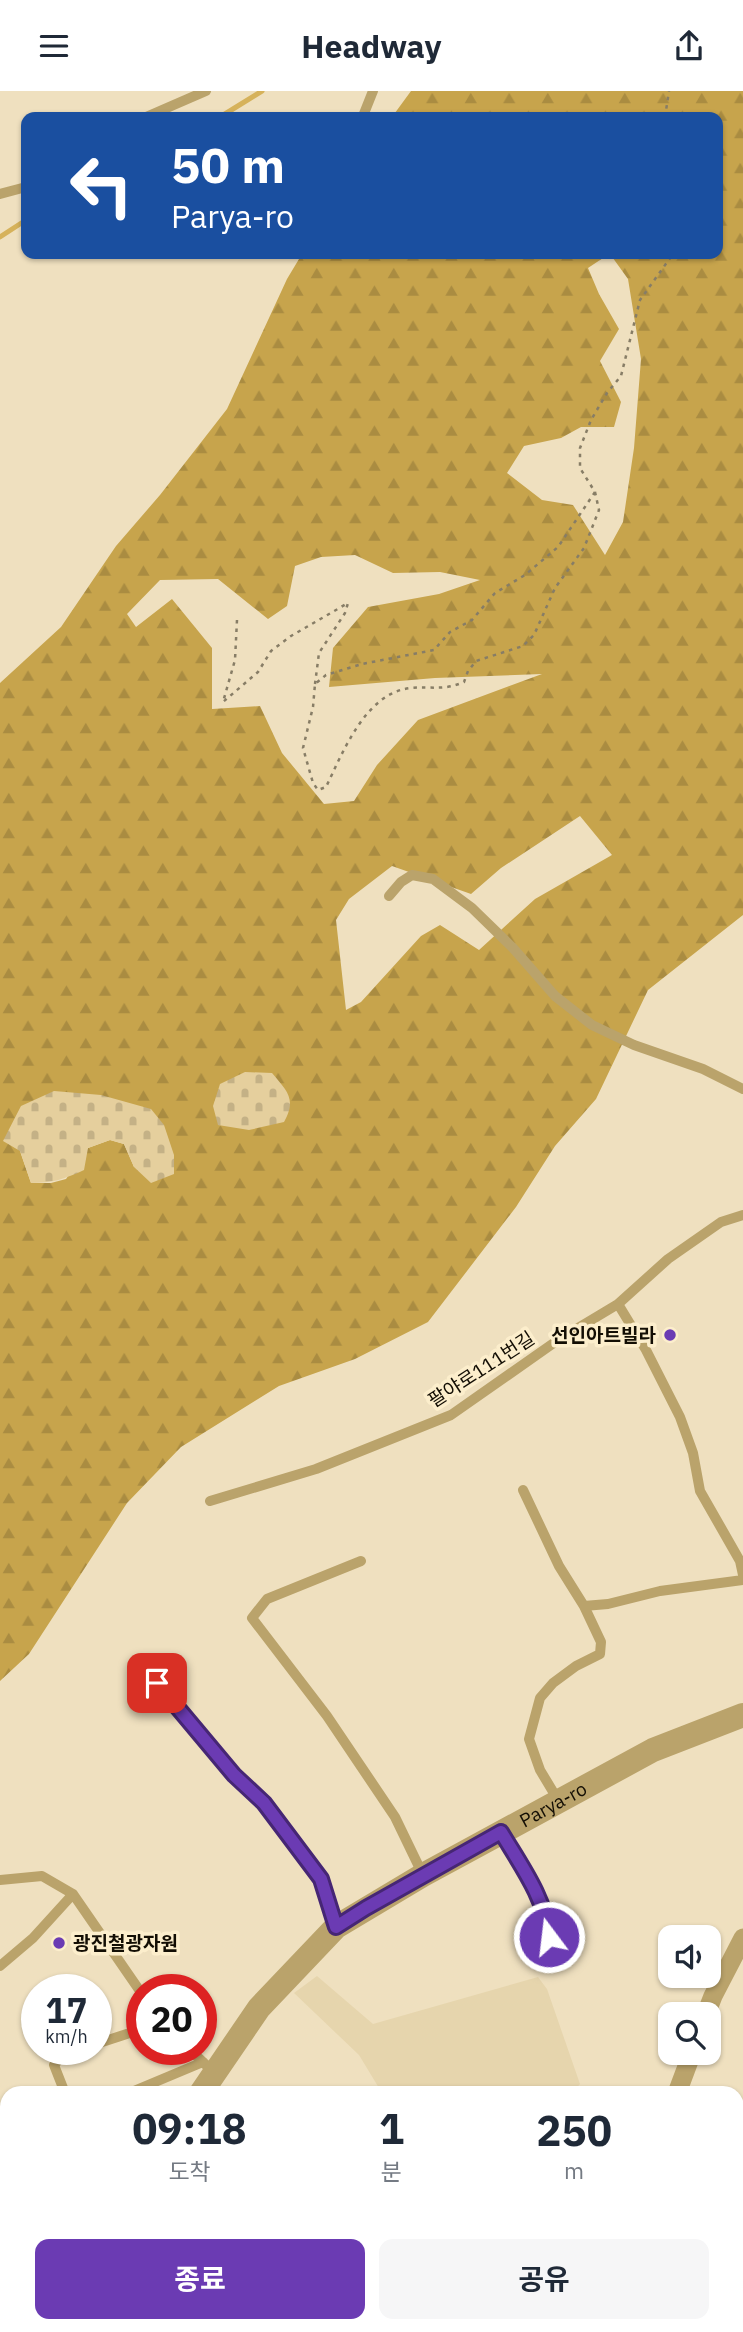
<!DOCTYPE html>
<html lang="ko">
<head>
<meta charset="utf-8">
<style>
  body { margin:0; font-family:"IBM Plex Sans","Noto Sans KR",sans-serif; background:#f6f6f7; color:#1f2937; height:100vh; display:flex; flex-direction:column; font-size:26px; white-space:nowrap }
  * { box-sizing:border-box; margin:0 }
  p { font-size:23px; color:#747a83 }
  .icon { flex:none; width:38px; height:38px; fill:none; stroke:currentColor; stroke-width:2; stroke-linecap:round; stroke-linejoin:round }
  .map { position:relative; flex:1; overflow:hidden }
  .drawer { position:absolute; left:0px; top:1995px; width:744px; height:247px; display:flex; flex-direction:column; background:#fff; border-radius:21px 21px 0 0; box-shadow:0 2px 5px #0004 }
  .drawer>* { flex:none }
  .hud { position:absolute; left:21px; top:21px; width:702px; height:147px; border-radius:14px; box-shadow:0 2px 5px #0004; background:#1a4fa0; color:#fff; overflow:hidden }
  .fabs { position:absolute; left:658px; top:1834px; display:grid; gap:14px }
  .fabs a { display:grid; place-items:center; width:63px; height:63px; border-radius:14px; background:#fff; box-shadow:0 2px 5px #0004; font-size:35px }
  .speed { position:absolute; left:21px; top:1883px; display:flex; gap:14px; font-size:35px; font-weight:700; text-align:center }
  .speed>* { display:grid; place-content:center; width:91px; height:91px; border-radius:50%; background:#fff; box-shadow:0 2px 5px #0004; line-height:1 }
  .speed small { font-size:18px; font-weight:400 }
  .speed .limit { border:10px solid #d22; background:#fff; color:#111 }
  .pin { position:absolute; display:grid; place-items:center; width:60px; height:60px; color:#fff; margin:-30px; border-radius:14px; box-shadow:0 4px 10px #0006 }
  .me { position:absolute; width:77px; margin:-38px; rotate:345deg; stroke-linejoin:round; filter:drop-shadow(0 0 5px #0008) }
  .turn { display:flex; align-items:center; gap:24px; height:147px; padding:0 35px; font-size:32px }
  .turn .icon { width:91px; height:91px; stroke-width:2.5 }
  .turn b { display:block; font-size:49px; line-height:60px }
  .eta { display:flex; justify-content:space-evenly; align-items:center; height:119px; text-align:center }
  .eta b { font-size:42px; font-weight:700; line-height:49px }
  .button { display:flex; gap:14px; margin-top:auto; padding:14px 35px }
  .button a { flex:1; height:80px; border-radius:14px; background:#6b3bb3; color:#fff; font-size:28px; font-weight:700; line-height:80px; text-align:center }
  .button a+a { background:#f6f6f7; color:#1f2937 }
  header { display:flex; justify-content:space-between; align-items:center; height:91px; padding:0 35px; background:#fff; font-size:32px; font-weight:700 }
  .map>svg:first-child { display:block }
  .built { fill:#e6d5ad }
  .grass { fill:#e5cf9d }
  .forest { fill:url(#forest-firs); fill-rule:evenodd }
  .cemetery { fill:url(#cemetery-stones) }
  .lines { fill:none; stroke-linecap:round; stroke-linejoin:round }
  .stream { stroke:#d6b25b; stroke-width:5 }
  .path { stroke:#877d66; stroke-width:2.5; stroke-dasharray:3.5 5; stroke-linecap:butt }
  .service { stroke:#baa36b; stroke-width:10 }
  .minor { stroke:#baa36b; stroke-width:19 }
  .tertiary { stroke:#baa36b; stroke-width:24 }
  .route-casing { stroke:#462674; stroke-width:18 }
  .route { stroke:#6b3bb3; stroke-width:12 }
  .poi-dot { fill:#6b3bb3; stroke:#fceecc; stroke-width:2.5 }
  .labels { text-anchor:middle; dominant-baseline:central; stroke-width:7; stroke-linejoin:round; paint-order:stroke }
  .poi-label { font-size:19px; font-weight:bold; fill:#130e04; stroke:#fceecc; text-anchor:end }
  .street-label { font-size:19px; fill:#130e04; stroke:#fceecc }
</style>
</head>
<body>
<header><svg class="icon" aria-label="menu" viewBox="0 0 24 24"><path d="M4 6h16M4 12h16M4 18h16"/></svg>Headway<svg class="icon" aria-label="share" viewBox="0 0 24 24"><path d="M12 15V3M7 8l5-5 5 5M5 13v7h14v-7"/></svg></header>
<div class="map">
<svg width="743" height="2241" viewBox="0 0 743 2241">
  <defs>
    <pattern id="forest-firs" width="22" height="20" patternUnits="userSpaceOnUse" patternTransform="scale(1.75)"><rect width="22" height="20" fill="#c7a44c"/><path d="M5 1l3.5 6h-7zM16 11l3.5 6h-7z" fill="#aa8c41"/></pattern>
    <pattern id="cemetery-stones" width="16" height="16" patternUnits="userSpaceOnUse" patternTransform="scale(1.75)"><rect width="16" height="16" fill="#e5cf9d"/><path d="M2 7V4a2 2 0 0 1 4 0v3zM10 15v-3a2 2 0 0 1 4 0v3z" fill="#c4b186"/></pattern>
  </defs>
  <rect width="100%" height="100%" fill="#efe0bf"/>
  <path class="built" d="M317,1885L373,1933L538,1886L547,1898L580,1993L572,2002H382L359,1964L294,1902Z"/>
  <path class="grass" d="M211,2235H265L260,2241H206Z"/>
  <path class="forest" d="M411,0H743V824L648,899L596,1008L555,1055L516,1116L428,1231L355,1268L279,1295L181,1356L127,1412L29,1563L0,1590V592L61,536L116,455L160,404L227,318L287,188L302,163H609L588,177L599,203L619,238L600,270L621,311L614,336H581L561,347L524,355L507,382L542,409L573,414L605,464L623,431L634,357L641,268L628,188L610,163H718V26H392ZM355,464L393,482L440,481L480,489L439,503L368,516L333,557L329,596L435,587L542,583L418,629L377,674L354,710L324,713L282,662L260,615L212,618V557L172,508L136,536L127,523L160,489L218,488L268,528L287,515L295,475L321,466ZM580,725L612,764L535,808L479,859L440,834L421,845L361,911L346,919L336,829L349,808L392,775L471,803L501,777ZM164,1034L134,1076L124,1053L110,1049L88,1057L66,1088L51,1092H31L20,1060Z"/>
  <path class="cemetery" d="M245,981L272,982C287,1000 297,1008 284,1031L249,1039L218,1034L213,1015L220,993Z
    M54,1000L101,1004L151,1018L164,1034L174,1064V1083L151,1092L134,1076L124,1053L110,1049L88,1057L84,1079C65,1088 52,1092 31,1092L20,1060L3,1050L21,1015Z"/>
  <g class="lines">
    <path class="stream" d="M220,26L262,0
      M0,146L26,129
      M737,2053L743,2051
      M233,2241L238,2235"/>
    <path class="path" d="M665,26L669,0
      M595,401L558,456L525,484L495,502L472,529L450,541L434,559L362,573L326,584L315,593L313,616L303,657L313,692L318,699L326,696C343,661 366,601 411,597C432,595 443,600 464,591L468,580L476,570L523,555L534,544L555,497L584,457L599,419L595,401L580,377V357L591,329L607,302L621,285L640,209L673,163
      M237,529L235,569L223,611L258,581L271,560L291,545L348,512L345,522L319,562L315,593"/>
    <path class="service" d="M363,25L373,0
      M146,26L206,0
      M0,103L26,96
      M389,805L401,791L412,784L433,788L472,817L513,857L555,905L592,934L634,954L703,978L743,998
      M618,1213L646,1259L680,1326L693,1362L700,1400L740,1470L743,1484
      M523,1399L559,1475L584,1515L608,1513L660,1500L743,1489
      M210,1410L316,1378L451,1324L558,1249L618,1213L668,1168L721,1131L743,1124
      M361,1470L267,1508L252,1527L327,1625L395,1726L423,1784
      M141,1571L234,1684L264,1712L321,1788L335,1835
      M558,1709L540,1679L529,1648L540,1607L553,1592L576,1575L600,1563L601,1551L584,1515
      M501,1741C520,1774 546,1808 549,1846
      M0,1789L42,1785L73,1803L142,1903
      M0,1875L33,1847L73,1803
      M96,1953L142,1938
      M189,1958L206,1974
      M65,2002L54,1974L64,1963L79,1958
      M129,2002L203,1971
      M182,2241L188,2235"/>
    <path class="minor" d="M706,1923L713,1905L743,1847
      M677,2002L692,1962
      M737,2208L743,2204
      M528,2241L534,2235
      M671,2241L694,2235"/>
    <g class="tertiary">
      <path id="s1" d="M201,2002L259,1917L336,1836L423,1784L653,1659L743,1624"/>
      <path d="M0,2238L7,2232"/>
    </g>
  </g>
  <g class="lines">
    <defs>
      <path id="route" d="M157,1592L234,1684L264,1712L321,1788L336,1836L366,1817L501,1741C520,1773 546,1808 549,1846"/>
    </defs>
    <use href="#route" class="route-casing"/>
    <use href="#route" class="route"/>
  </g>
  <g class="poi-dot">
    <circle cx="670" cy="1244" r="7"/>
    <circle cx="59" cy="1852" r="7"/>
  </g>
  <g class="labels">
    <g class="poi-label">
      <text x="656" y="1244">선인아트빌라</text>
      <text x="73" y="1852" text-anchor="start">광진철광자원</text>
    </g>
    <g class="street-label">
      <text transform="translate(481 1278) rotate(-33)">팔야로111번길</text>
      <text stroke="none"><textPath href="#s1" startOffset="464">Parya-ro</textPath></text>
    </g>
  </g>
</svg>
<div class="fabs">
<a><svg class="icon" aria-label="sound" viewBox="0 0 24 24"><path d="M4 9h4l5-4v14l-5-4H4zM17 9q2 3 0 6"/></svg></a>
<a><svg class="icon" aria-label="search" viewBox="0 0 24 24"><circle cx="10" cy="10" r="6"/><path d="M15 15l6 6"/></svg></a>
</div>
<div class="speed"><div>17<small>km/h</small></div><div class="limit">20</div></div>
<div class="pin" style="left:157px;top:1592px;background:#d93025"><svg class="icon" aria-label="arrive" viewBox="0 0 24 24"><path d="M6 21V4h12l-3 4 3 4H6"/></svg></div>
<svg class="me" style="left:549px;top:1846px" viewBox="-20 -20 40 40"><circle r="17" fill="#6b3bb3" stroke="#fff" stroke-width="3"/><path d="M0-11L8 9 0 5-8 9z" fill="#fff"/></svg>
<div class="hud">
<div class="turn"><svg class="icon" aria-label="left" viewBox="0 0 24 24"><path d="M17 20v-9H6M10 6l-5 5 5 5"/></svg><div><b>50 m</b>Parya-ro</div></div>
</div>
<section class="drawer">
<div class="eta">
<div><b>09:18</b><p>도착</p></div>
<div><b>1</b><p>분</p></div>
<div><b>250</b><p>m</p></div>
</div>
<div class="button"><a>종료</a><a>공유</a></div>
</section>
</div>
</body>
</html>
